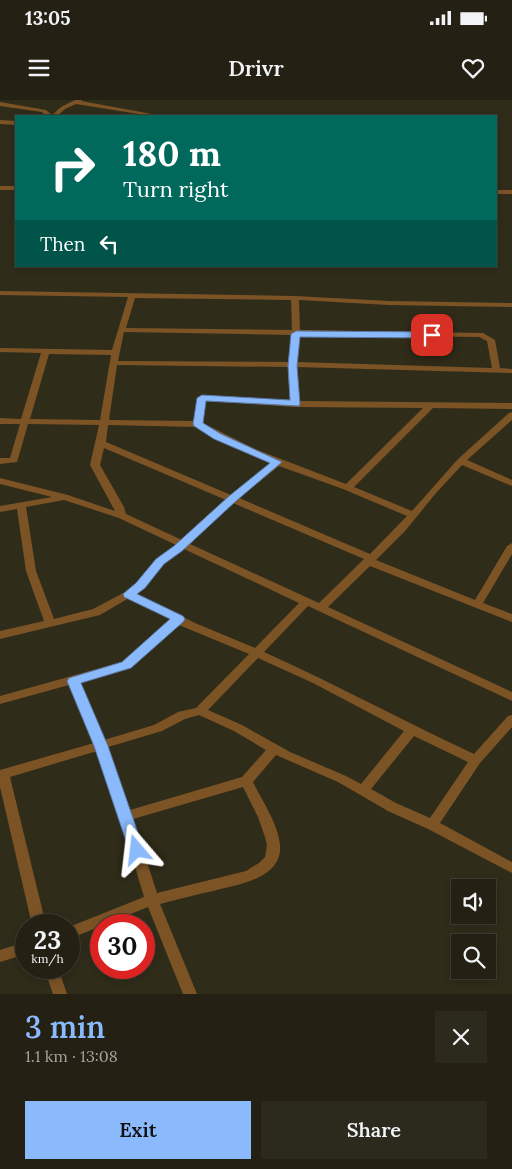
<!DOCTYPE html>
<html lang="en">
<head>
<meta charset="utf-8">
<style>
  body { margin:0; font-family:Lora,serif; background:#2c291d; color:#f1f3f6; height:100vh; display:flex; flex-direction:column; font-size:19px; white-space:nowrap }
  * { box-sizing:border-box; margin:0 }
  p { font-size:16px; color:#a3a3a0 }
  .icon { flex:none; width:28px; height:28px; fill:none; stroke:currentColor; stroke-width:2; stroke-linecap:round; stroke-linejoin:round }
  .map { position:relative; height:894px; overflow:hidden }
  .drawer { display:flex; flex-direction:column; background:#242114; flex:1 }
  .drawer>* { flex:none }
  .hud { position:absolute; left:15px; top:15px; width:482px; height:152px; border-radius:0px; box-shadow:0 2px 8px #0003,0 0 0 1px #413e34; background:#00695c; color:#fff; overflow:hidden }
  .tools { position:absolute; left:451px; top:779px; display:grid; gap:10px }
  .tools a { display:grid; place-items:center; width:45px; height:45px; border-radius:0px; background:#242114; box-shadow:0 2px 8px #0003,0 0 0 1px #413e34; font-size:25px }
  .speed { position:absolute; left:15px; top:814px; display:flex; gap:10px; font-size:25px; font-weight:700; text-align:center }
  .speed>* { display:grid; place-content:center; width:65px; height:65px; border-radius:50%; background:#242114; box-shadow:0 2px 8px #0003,0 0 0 1px #413e34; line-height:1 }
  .speed small { font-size:12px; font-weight:400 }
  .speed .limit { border:8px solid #d22; background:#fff; color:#111 }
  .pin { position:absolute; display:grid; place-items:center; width:42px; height:42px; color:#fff; margin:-21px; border-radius:10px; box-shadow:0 2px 8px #0006 }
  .me { position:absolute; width:55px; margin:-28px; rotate:343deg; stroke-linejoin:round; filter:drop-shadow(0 0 4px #0008) }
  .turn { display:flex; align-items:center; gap:18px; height:105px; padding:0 25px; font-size:22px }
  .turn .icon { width:65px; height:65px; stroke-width:2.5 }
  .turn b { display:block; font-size:35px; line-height:42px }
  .then { display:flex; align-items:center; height:48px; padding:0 25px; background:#0003; gap:10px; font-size:19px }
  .round { display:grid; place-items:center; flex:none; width:52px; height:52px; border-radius:0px; background:#2c291d }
  .head { display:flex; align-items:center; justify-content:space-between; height:85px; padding:0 25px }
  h1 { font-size:30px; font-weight:600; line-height:38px; color:#8abafc }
  .action { display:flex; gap:10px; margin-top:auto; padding:10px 25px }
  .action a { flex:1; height:58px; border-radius:0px; background:#8abafc; color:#111; font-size:20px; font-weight:600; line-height:58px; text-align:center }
  .action a+a { background:#2c291d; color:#f1f3f6 }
  .status { display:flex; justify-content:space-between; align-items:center; height:35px; padding:0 25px; background:#242114; direction:ltr }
  .status svg { height:14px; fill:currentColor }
  header { display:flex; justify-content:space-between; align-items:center; height:65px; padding:0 25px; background:#242114; font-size:22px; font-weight:600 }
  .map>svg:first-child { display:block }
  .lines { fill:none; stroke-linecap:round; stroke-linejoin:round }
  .minor { fill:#7c5325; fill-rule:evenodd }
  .route { fill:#8abafc; stroke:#5a79a4 }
</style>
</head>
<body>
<div class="status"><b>13:05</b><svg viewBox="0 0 49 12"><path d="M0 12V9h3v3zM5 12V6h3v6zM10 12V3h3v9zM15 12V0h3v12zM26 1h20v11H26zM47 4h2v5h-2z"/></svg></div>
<header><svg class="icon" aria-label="menu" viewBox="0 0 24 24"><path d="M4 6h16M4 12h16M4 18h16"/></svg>Drivr<svg class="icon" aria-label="heart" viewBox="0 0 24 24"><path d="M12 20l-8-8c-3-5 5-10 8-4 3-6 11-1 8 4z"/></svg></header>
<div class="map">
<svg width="512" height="894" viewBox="0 0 512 894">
  <rect width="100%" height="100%" fill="#302c1a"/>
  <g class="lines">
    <path class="minor" d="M75,0H82L81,1L163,16H151L76,4L65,9L57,16H46L42,12L0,6V2L46,10L52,15L61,7Z
      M0,20L16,21V25L0,24Z
      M0,86H16V90H0Z
      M496,90H512V94H496Z
      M0,191L295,196L389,201L512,203V207L389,205L299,200L300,230L483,233L495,240L500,268L512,269V273L296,267L299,301L512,303V309L433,308L354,387L412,411L458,359L509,313L512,312V320L467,360L512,380V386L462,365L436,393L405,431L376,460L475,500L507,446L512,443V454L483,503L512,514V522L370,466L328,507L512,592V601L308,506L264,552C335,584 404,621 474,654L508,616L512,615V627L480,663L440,723L512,762V773L428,729L388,711L338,682L276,655L253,682C262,701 278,723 280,745C283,779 236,785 213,791C195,795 178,799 160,804L197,894H183L148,807L69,839V827L144,797L120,716L97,651L10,677L46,825H32L0,687V670L94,643L69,585L0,604V596L122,562L171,520L129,498L100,515L0,539V531L44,521L26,471L17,409L0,412V406L52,397L0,384V378L68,395L115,411L90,365L99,325L28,324L17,362L0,364V358H10L20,324H0V318L21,319L41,253L0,252V248L112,250L128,197L0,195ZM135,198L291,200L292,230L126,228ZM124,232L292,235L288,262L118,261ZM300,235L479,237L487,241L492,268L297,262ZM49,254L111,255L100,320L30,319ZM117,265L288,267L290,301L202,295L198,298L194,321L109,320ZM206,301L295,307L423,308L346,384L255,349L203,323ZM108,325L196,327L230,345L272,363L231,395L106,342ZM104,348L226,400L182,440L126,414L124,407L100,365ZM279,366L343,389L407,416L370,454L239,398ZM64,400L119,418L176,445L156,459L136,483L125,492L93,509L54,519L36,471L26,407ZM233,403L364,459L319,503L190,444ZM184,449L299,503L255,548L195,523L136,493L144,487L164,463ZM179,525L249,554L196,608L178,612L154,625L104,640L79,582L130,568ZM258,558L313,583L404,631L361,684L346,676L290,652L242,625L208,610ZM199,615L234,631L266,650L242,677L130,710L108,647L162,631L185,619ZM414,636L468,662L430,718L396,703L371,689ZM243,687L258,717L265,737L267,745L265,757L259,763L246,771L157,793L133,719Z
      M26,842V854L0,862V850Z
      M44,868H58L67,894H53Z"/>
  </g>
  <path class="route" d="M296,231L432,232L436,235L432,238L300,237L297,266L300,304L299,306L206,301L203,323L221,334L282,362L236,401L182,451L164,464L145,488L137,494L183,516L185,519L183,522L131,568L81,583L108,646L144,750L142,754L137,756L131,754L129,750L94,646L67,581L69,578L122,562L170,519L124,497L123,494L136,483L156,459L174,446L228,397L270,363L214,339L194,326L193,324L197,298L202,295L290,300L288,266L291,234Z"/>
</svg>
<div class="tools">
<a><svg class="icon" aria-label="sound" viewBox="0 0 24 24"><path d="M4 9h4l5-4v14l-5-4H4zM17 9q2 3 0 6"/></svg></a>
<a><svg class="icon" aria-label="search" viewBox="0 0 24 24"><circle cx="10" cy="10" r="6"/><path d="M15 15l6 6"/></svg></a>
</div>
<div class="speed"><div>23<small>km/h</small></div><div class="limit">30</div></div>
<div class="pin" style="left:432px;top:235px;background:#d93025"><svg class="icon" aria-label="arrive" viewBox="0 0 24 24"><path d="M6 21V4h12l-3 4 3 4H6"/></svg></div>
<svg class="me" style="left:137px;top:750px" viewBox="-20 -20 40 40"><path d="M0-17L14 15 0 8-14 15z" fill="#8abafc" stroke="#fff" stroke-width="4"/></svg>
<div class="hud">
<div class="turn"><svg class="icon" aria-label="right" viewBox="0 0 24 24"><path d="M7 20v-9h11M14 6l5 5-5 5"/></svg><div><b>180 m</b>Turn right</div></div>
<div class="then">Then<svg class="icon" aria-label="left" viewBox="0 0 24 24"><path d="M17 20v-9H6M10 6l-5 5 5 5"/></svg></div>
</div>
</div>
<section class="drawer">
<div class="head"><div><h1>3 min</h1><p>1.1 km · 13:08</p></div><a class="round"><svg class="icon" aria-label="close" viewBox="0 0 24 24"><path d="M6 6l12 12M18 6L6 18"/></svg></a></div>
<div class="action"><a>Exit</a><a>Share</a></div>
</section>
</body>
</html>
